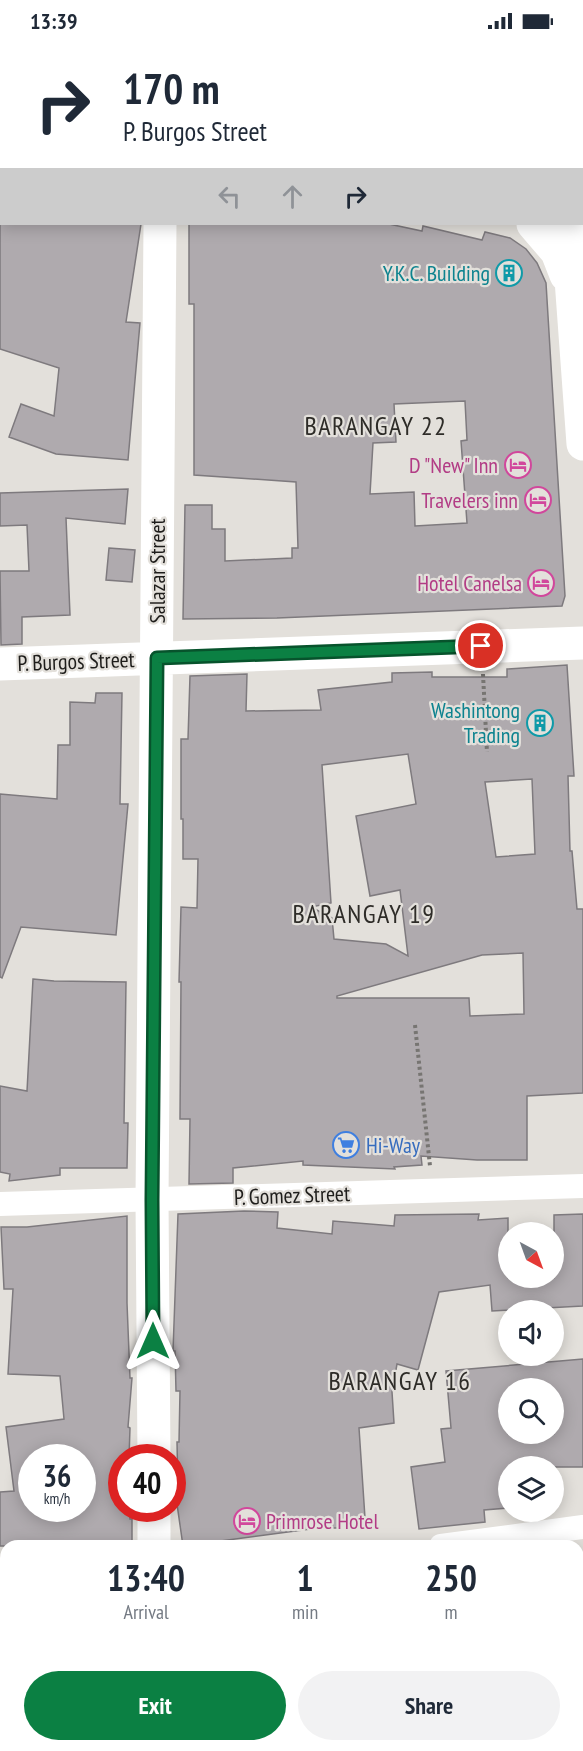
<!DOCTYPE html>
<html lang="en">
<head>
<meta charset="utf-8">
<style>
  body { margin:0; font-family:"PT Sans Narrow",sans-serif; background:#f2f2f3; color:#1f2937; height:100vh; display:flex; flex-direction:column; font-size:22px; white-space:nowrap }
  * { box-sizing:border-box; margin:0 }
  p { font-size:20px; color:#747a83 }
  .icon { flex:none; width:33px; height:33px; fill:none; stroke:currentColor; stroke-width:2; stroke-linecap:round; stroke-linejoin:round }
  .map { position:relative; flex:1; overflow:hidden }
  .details { position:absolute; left:0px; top:1498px; width:584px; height:212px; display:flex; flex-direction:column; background:#fff; border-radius:18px 18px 0 0; box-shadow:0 3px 15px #0003 }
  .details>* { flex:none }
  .guide { position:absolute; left:0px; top:0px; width:584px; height:183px; box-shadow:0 3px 15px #0003; background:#fff; color:#1f2937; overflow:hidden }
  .needle { width:39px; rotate:139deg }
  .tools { position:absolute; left:498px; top:1180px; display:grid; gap:12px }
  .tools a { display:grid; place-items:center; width:66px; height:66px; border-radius:50%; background:#fff; box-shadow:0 3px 15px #0003; font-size:30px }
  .speed { position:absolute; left:18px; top:1402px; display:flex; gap:12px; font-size:30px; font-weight:700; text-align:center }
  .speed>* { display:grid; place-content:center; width:78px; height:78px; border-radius:50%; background:#fff; box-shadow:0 3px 15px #0003; line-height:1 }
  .speed small { font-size:15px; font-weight:400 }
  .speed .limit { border:9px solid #d22; background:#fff; color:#111 }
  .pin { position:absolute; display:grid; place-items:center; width:51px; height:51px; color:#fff; margin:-26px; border:3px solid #fff; border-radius:50%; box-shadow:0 2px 6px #0007 }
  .me { position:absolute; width:66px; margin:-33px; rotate:0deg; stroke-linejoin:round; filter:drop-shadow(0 0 4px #0008) }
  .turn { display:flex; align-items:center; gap:21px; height:126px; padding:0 24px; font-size:27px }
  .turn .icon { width:78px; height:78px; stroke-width:2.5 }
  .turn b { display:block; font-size:42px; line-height:51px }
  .lanes { display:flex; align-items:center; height:57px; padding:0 24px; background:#0003; justify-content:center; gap:30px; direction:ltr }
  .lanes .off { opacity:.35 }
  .eta { display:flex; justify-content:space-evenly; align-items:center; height:102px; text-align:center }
  .eta b { font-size:36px; font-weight:600; line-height:42px }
  .cta { display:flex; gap:12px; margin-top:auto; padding:12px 24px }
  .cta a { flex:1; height:69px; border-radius:36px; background:#0b8043; color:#fff; font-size:24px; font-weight:600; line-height:69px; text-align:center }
  .cta a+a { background:#f2f2f3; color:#1f2937 }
  .status { display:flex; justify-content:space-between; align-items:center; height:42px; padding:0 30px; background:#fff; direction:ltr }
  .status svg { height:16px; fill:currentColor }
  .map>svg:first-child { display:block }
  .building { fill:#afaaae; stroke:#7e7a7e; stroke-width:1.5; fill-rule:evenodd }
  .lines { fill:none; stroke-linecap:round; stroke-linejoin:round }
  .path { stroke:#777572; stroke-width:4; stroke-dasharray:3 3; stroke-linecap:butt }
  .street { stroke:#fff; stroke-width:24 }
  .secondary { stroke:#fff; stroke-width:33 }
  .primary { stroke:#fff; stroke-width:33 }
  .route-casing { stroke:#07532c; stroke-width:15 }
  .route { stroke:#0b8043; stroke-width:10 }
  .labels { text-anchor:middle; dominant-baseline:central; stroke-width:4.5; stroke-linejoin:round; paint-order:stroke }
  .culture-label { font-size:22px; fill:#0d838f; stroke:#e3e0db; text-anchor:end }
  .hotel-label { font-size:22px; fill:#b23c85; stroke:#e3e0db; text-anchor:end }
  .street-label { font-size:22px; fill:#1e1d1b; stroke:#e3e0db }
  .shop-label { font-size:22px; fill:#366cbe; stroke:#e3e0db; text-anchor:start }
  .quarter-label { font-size:26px; letter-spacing:1.5px; fill:#2e2c28; stroke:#e3e0db }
</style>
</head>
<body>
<div class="status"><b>13:39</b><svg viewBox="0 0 49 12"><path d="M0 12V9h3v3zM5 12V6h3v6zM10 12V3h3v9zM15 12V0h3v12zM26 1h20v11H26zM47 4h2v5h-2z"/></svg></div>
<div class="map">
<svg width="583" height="1709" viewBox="0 0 583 1709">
  <rect width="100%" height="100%" fill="#e3e0db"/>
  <path class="building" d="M0,182H141L126,280L140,281L128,418L56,412L9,395L21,362L54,374L59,326L0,307Z
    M189,182H389L422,189L423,184L482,198L485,190L510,196L526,207L537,221L546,241L565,554L562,564L277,576L183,577L185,463H212V487H225V519L292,516V506H298L296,440L194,433V262H189ZM465,359L467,398L461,399L467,481L415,484L414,450L370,452L373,401L396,400L394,362Z
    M128,447L125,482L66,476L70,573L22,575V602L1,603L0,529H29L27,483L0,484V451Z
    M109,506L135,508L132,540L106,538Z
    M567,623L574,734H568L570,809H572L577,867H583V1051L527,1054V1118H477L421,1114L422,1123L394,1125L395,1127L303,1123V1119L233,1126V1141L189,1142L190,1077H180L181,940H179L181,865L197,866L198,817H183V777H181V697H188L190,634L247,632L246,669L321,668L318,648L392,640V631L432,630V635H507V627ZM408,712L416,762L356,774L370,854L400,848L408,914L386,902L334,897L332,876L311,865L331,861L322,723ZM532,737L535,812L496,815L485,740ZM523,911L524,972L470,974L469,956H337V954L482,913Z
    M96,651H122L120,762H128L116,893L21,885L2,936L0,935V752L57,757L58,703H70V660L95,661Z
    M33,937L54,939L126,940L124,1081H128L127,1126H60V1133L9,1139L10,1132L0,1130V1044L27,1049Z
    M244,1169L278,1170L277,1186L332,1192L333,1179L394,1184L395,1173L479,1172L478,1178L508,1176V1236H554V1173L583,1172V1264L492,1269L490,1243L439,1250L418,1328L397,1322L392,1350L394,1381L359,1386L365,1476L338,1478L339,1486H318L183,1504L175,1448L178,1447L177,1400H179L180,1349H176L175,1309H173L178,1172Z
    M127,1174V1261L130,1336H132L128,1385L130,1386L129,1416H122V1467H129L130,1477H132V1504H0V1450L14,1449L6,1385L64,1377L60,1334L8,1332L13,1247H4L1,1185H27ZM32,1416H82V1467H32Z
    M583,1317V1425H508V1466L484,1468L485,1480L419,1487L411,1425L445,1420L441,1387L451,1386L446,1329ZM508,1347H554V1392H508Z"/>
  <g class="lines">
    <path class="path" d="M363,2V0
      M483,632L487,710
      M415,983L430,1124"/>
    <path class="street" d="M0,1162L583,1144
      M441,1504L583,1485
      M0,1564L6,1563"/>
    <path class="secondary" d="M136,0L137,2
      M0,622L583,601
      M154,1416L152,1158L160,182
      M154,1467V1504
      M228,1704L230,1709"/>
    <path class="primary" d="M556,0V2
      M0,93H2
      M533,182L557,210L566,233
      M567,182L583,402"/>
  </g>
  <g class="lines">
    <defs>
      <path id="route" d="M153,1299L152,1158L157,616L481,604"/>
    </defs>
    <use href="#route" class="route-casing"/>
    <use href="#route" class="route"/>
  </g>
  <defs>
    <symbol id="building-ring" viewBox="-11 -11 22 22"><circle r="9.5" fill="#e3e0db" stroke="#0f9aa8" stroke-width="1.5"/><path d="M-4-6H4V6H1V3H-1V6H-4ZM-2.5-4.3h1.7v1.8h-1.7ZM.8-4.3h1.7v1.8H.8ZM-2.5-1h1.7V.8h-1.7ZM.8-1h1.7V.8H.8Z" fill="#0f9aa8"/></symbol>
    <symbol id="hotel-ring" viewBox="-11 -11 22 22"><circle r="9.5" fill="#e3e0db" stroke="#d1479c" stroke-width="1.5"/><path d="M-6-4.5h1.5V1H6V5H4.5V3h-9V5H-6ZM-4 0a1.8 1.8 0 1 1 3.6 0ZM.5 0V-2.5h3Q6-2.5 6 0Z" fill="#d1479c"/></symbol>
    <symbol id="supermarket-ring" viewBox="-11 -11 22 22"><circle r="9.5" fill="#e3e0db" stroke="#3f7fe0" stroke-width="1.5"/><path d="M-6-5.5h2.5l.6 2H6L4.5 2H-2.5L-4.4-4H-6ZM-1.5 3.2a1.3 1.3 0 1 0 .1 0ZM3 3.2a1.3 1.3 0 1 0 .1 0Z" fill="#3f7fe0"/></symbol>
  </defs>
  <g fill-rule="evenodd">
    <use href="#building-ring" x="494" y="216" width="30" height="30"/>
    <use href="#hotel-ring" x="503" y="408" width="30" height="30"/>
    <use href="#hotel-ring" x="523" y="443" width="30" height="30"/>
    <use href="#hotel-ring" x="526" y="526" width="30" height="30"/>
    <use href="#building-ring" x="525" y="666" width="30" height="30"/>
    <use href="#supermarket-ring" x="331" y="1088" width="30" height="30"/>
    <use href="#hotel-ring" x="232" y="1464" width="30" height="30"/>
  </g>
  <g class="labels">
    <g class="culture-label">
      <text x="490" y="231">Y.K.C. Building</text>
      <text x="520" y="668">Washintong<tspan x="520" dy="25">Trading</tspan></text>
    </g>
    <g class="hotel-label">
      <text x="498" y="423">D "New" Inn</text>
      <text x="518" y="458">Travelers inn</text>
      <text x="522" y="541">Hotel Canelsa</text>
      <text x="266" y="1479" text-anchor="start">Primrose Hotel</text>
    </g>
    <g class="street-label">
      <text transform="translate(157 529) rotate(-90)">Salazar Street</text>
      <text transform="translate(76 619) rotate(-2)">P. Burgos Street</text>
      <text transform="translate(292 1153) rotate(-2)">P. Gomez Street</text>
    </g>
    <g class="shop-label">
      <text x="366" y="1103">Hi-Way</text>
    </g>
    <g class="quarter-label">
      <text x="376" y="383">BARANGAY 22</text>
      <text x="364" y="871">BARANGAY 19</text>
      <text x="400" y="1338">BARANGAY 16</text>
    </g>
  </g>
</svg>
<div class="tools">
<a><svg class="needle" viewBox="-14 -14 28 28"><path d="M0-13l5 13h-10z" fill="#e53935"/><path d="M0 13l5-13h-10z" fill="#747a83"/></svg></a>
<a><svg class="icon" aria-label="sound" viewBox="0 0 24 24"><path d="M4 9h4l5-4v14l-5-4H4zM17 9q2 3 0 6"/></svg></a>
<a><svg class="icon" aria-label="search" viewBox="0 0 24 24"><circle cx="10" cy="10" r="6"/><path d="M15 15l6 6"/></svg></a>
<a><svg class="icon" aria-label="layers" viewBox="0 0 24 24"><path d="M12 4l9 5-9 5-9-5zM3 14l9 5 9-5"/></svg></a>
</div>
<div class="speed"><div>36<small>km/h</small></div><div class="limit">40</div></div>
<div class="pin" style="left:481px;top:604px;background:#d93025"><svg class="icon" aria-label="arrive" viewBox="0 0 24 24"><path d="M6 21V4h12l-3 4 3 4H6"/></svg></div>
<svg class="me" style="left:153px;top:1299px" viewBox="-20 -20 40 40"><path d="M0-17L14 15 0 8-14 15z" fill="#0b8043" stroke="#fff" stroke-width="4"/></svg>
<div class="guide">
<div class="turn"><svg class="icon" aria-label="right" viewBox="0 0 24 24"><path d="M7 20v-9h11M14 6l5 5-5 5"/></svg><div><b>170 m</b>P. Burgos Street</div></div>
<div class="lanes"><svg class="icon off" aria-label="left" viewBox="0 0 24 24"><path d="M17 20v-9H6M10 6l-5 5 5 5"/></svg><svg class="icon off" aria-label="ahead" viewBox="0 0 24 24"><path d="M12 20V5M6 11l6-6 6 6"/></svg><svg class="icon" aria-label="right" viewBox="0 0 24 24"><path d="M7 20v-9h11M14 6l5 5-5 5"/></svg></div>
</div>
<section class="details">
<div class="eta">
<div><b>13:40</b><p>Arrival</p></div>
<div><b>1</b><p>min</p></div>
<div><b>250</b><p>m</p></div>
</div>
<div class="cta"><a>Exit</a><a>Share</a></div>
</section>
</div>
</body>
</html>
